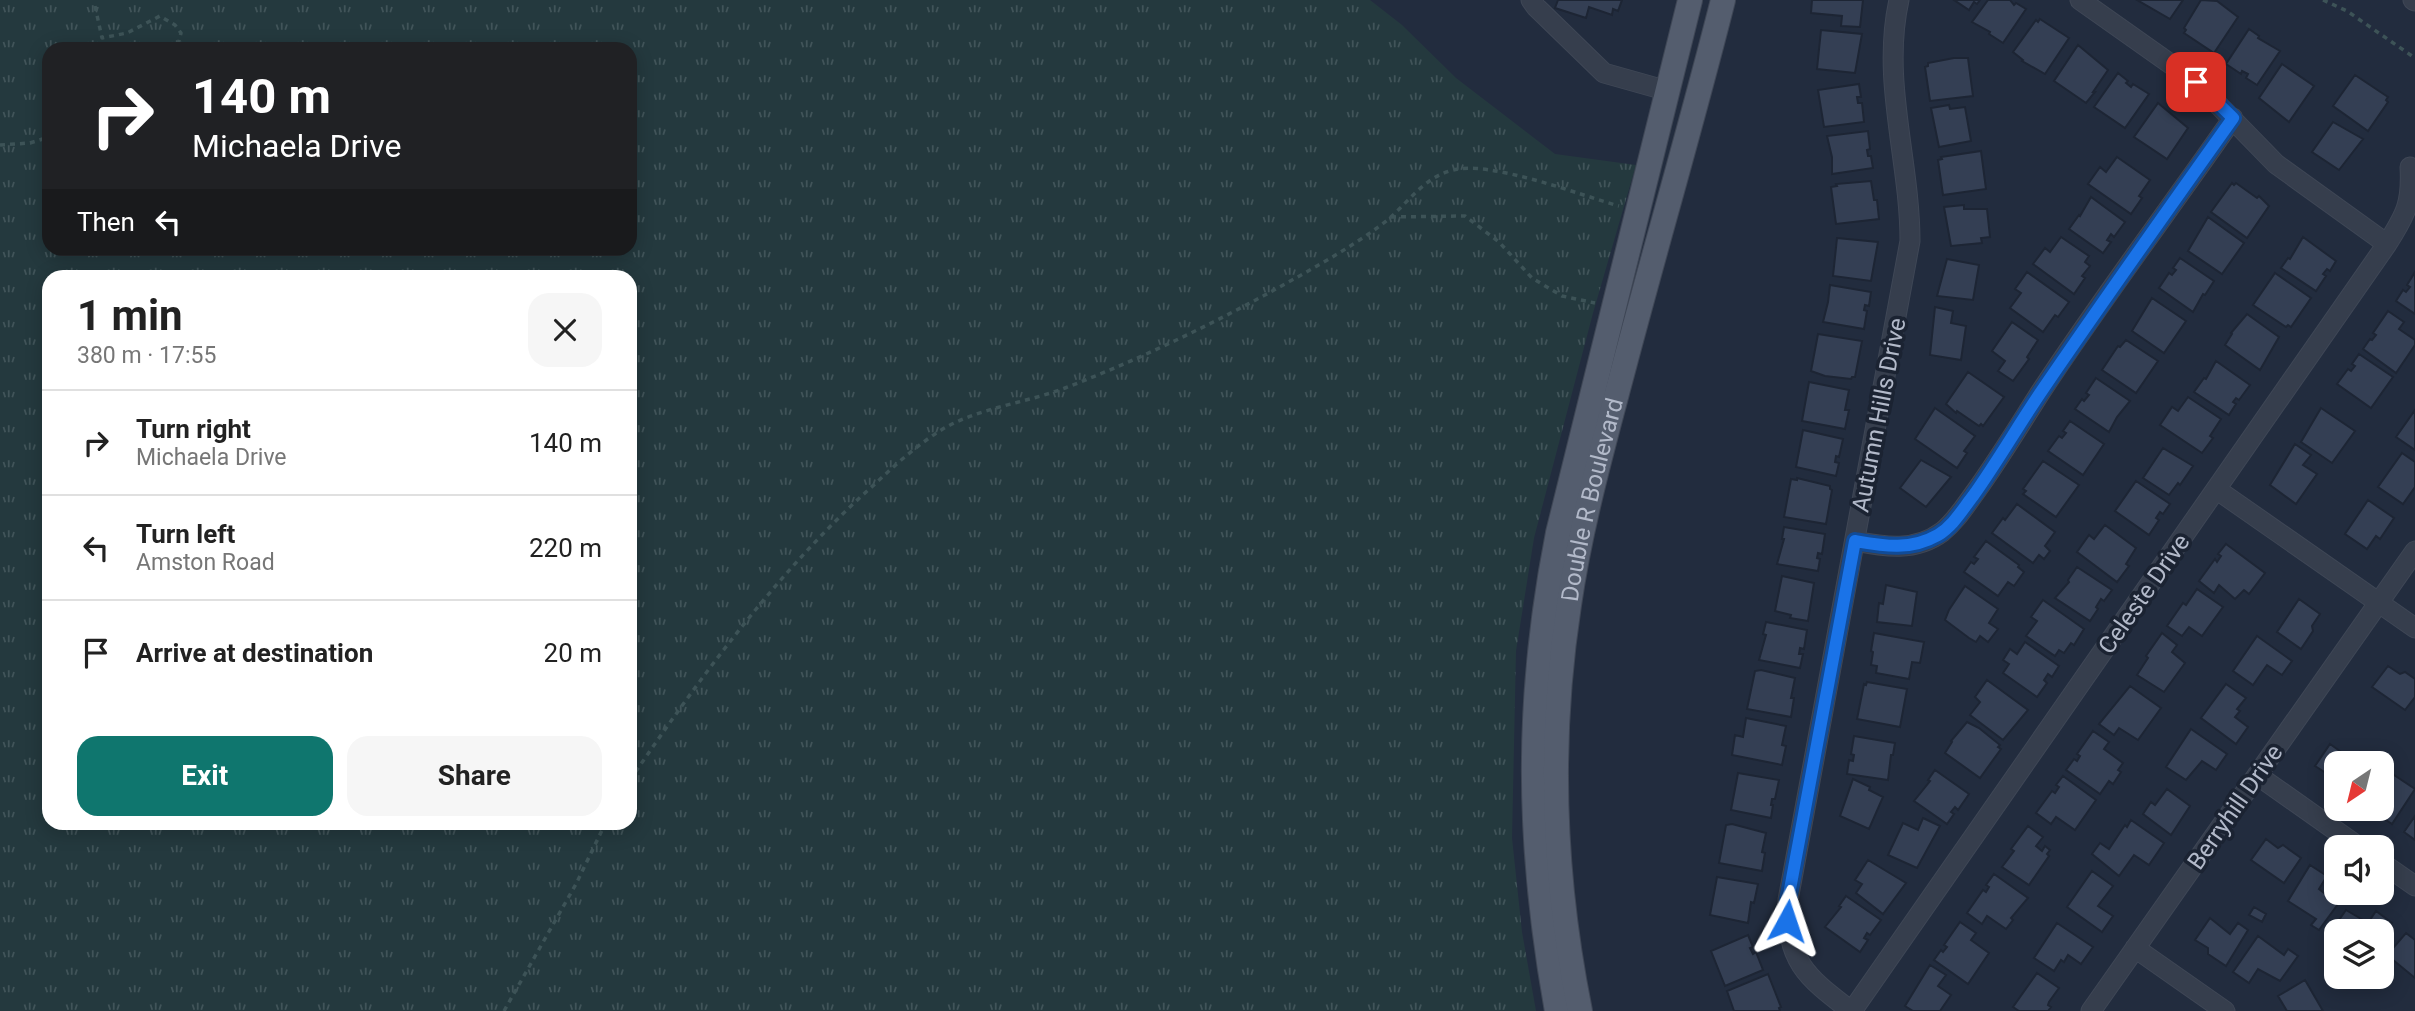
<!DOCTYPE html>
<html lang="en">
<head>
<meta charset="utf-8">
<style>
  body { margin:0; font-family:Roboto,sans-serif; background:#f6f6f6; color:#222; height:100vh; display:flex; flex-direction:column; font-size:26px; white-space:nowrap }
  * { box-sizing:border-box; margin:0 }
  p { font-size:23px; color:#767676 }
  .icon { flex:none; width:38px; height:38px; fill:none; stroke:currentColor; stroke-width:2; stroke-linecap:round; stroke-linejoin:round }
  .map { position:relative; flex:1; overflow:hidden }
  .panel { position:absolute; left:42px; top:270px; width:595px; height:560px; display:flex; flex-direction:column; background:#fff; border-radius:21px; box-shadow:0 4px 18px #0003 }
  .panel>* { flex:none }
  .banner { position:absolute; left:42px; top:42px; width:595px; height:214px; border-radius:21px; box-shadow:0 4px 18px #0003; background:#202124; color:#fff; overflow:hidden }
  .needle { width:46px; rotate:215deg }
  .tools { position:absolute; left:2324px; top:751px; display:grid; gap:14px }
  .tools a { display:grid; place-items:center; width:70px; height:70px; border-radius:14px; background:#fff; box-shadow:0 4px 18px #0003; font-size:35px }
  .pin { position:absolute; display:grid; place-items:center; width:60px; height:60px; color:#fff; margin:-30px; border-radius:14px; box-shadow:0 4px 10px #0006 }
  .me { position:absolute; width:77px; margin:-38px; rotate:5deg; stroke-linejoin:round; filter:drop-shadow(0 0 5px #0008) }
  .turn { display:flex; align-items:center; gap:24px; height:147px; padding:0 35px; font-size:32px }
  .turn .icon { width:91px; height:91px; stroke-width:2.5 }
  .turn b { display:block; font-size:49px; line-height:60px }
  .then { display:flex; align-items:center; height:66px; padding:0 35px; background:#0003; gap:14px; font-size:26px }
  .round { display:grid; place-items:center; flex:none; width:74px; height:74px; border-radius:21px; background:#f6f6f6 }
  .head { display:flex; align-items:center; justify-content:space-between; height:119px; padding:0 35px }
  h1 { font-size:42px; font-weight:700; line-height:52px }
  .cta { display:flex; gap:14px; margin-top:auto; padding:14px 35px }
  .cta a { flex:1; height:80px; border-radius:21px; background:#0f766e; color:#fff; font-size:28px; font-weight:700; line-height:80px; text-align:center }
  .cta a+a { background:#f6f6f6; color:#222 }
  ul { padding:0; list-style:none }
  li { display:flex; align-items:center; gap:21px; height:105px; padding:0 35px; border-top:2px solid #e0e0e0 }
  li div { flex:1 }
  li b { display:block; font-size:26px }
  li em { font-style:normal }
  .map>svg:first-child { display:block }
  .grass { fill:url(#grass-tufts); fill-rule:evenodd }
  .building { fill:#343f54; stroke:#1d2534; stroke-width:2 }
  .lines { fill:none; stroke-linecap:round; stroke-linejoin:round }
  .minor-casing { stroke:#3f4756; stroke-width:21 }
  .major-casing { stroke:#3f4756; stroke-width:26 }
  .path { stroke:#3d5357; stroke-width:3.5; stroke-dasharray:5 5; stroke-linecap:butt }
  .minor { stroke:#363e4d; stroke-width:19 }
  .major { stroke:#545d6e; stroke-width:24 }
  .route-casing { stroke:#114b97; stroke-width:18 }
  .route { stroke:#1a73e8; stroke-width:12 }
  .labels { text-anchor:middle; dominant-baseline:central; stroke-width:7; stroke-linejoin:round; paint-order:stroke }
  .street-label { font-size:24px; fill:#b2b9c9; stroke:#1b2332 }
</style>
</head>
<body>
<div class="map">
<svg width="2415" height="1011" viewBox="0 0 2415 1011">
  <defs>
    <pattern id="grass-tufts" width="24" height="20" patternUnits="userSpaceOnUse" patternTransform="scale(1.75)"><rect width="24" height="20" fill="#24393e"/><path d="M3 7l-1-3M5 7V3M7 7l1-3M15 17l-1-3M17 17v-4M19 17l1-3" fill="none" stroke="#415459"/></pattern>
  </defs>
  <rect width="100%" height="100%" fill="#222c3e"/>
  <path class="grass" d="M0,0H1370L1402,25L1456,78L1555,154L1636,165L1593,313L1534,538L1516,651L1512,838L1522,932L1536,1011H0ZM49,49H630V248H49ZM49,276H630V822H49Z"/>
  <path class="building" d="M1558,0H1622L1618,11L1613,9L1612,15L1589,7L1586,18L1555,8Z
    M1812,0H1863L1860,27L1841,26L1842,16L1811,13Z
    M1954,0H1980L1977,4L1974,2L1969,10Z
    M1988,0H2010L2014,5L2016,3L2026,9L2003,43L1989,34L1990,32L1972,22Z
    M2137,0H2183L2170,19Z
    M2201,0L2217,1L2238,17L2214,53L2184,33L2186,30L2184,28Z
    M2040,19L2069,38L2045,74L2022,61L2023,60L2013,52L2036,20L2038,22Z
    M2249,29L2259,36L2258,38L2280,51L2257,85L2246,78L2248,74L2242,71L2241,74L2226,64Z
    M1821,30L1862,34L1855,73L1817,69Z
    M2078,45L2108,70L2093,92H2095L2086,103L2054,81Z
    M1954,58H1968L1973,96L1930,101L1925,67L1928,66V63Z
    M2282,64L2314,86L2289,122L2259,98Z
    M2118,73L2128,81L2126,83L2131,87L2133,84L2149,94L2125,128L2094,107Z
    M2355,75L2388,97L2386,100L2388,102L2368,131L2333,106Z
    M1859,84L1861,97H1857L1858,103H1862L1864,122L1824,127L1818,90Z
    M2158,103L2188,128L2167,159L2134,137Z
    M1949,105L1950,109L1965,107L1971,141L1939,147L1931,108Z
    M2333,122L2363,139L2339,170L2312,152Z
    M1868,131L1870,149L1867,150L1868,156H1871L1873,168L1832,174V157L1827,136Z
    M1981,151L1986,189L1943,195L1938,160L1942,159L1941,157Z
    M2117,157L2150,180L2139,196L2142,198L2131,214L2088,184L2100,167L2106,172Z
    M1871,181L1874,200H1877L1879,219L1836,224L1831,187L1837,186L1836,184Z
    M2232,183L2234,185L2236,183L2257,198L2259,196L2269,206L2247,238L2211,212Z
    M2091,197L2125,222L2114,237L2111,234L2107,240L2111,242L2103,253L2069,229L2079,215L2080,216Z
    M1964,205V209H1987L1990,237L1981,238L1982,243L1951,246L1944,207Z
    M2208,217L2244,243L2222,274L2188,251Z
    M2061,237L2089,256L2085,262L2090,266L2082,276L2085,278L2074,294L2033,264L2045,248L2050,252Z
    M2303,237L2336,261L2330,271L2327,269L2323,274L2326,276L2316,291L2281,268L2288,258L2290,259Z
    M1837,238L1878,242L1871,281L1833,276Z
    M2180,258L2214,281L2205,295L2203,294L2193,312L2159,288L2169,273L2172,275L2176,270L2173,268Z
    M1947,259L1979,265L1973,300L1937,296Z
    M2027,272L2069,302L2058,317L2055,315L2043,332L2010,308L2021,293L2015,289Z
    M2415,272V314L2396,301L2403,290L2406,292L2410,287L2407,285Z
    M2275,273L2311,298L2291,327L2288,325L2286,327L2253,305Z
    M1830,285L1871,292L1869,306L1865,305L1864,310L1867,311L1864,329L1823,322L1828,302Z
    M2152,298L2186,321L2164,353L2132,331Z
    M1935,307L1953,311L1951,323L1966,326L1961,360L1930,355Z
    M2388,311L2404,322L2399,329L2415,340V345L2396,373L2363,349L2370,339L2372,340L2376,335L2373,333Z
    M2247,314L2279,337L2260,370L2225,345L2232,334L2231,333Z
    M2012,322L2038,340L2027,357L2029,359L2013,381L1998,371L2005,361L1992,351Z
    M1818,334L1862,341L1855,377H1852L1851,379L1825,376L1811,371Z
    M2126,340L2158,361L2136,393L2102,370L2118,346L2120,347Z
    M2359,354L2393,377L2371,408L2337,384L2348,369L2351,371L2355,366L2352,364Z
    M2216,361L2250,385L2239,400L2236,398L2233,402L2236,404L2229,415L2194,392L2204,378L2206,379Z
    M1968,372L2004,397L1983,426L1981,424L1979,426L1957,411L1956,413L1946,404Z
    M2096,378L2130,401L2117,417L2109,432L2075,409L2082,399L2084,401L2089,395L2086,393Z
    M1809,382L1849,390L1845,410H1849L1845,429L1802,421Z
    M2188,397L2221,419L2210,436L2213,438L2202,453L2160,425L2172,407L2178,411Z
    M1935,408L1975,436L1964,451L1967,453L1957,468L1915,439Z
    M2321,408L2355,431L2332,463L2301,442Z
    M2415,410V450L2396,437Z
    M2070,421L2104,444L2083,475L2048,451L2059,436L2062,438L2066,433L2063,431Z
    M1803,430L1843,439L1839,457L1836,456L1835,462L1839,463L1836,476L1796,467Z
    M2295,444L2311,455L2303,465L2317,474L2296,504L2270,485Z
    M2163,448L2193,466L2180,485L2178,483L2169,495L2143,478Z
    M2402,453L2415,462V487L2403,504L2378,487Z
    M1921,460L1951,477L1926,507L1900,488Z
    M2043,461L2079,485L2056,517L2023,494L2026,491L2023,489Z
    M1797,478L1830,486V489L1832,490L1826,524L1784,517L1791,479L1797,480Z
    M2136,481L2170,504L2163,514L2160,512L2156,518L2159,520L2149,535L2115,511Z
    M2368,500L2394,518L2380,539L2376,536L2367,549L2345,534Z
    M2017,504L2055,532L2045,546L2050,551L2044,559L2039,555L2033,563L1992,533L2003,518L2005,520Z
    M2105,525L2136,548L2126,564L2129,566L2117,582L2077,552L2089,535L2094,539Z
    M1784,527L1825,534L1822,554L1818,553L1817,558L1820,559L1818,571L1777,564L1784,539H1782Z
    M1986,541L2019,565L2018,567L2024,572L2014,586L2008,582L1998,596L1964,572L1971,562L1974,564L1978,559L1974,557Z
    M2226,544L2265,573L2249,594L2244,590L2235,599L2219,585L2214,593L2199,581L2215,559L2217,562L2221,556L2218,554Z
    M2077,567L2112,590L2104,601L2101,599L2096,607L2098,609L2090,621L2055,598L2069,582L2068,580Z
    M1782,576L1814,583L1808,621L1790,618L1791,615L1775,611Z
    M1886,585L1917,592L1912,626L1877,622L1879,603L1883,604Z
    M1965,586L1998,609L1989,623L1998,629L1988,642L1980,636L1976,642L1969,638L1945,620L1949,610Z
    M2197,589L2223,607L2202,636L2189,627L2182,636L2167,626L2183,603L2186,605Z
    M2299,599L2320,614L2312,626L2313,631L2301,649L2277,632Z
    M2043,600L2084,629L2074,645L2071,643L2064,653L2059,650L2055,656L2026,636L2037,621L2031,617Z
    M1766,622L1807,630L1804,649L1800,648L1799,654H1803L1800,668L1759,660L1766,635L1763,634Z
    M1874,633L1924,642L1920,663L1912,662L1909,679L1876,673L1877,666L1871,665L1873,652L1871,651Z
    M2162,633L2177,645L2172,652L2185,663L2164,692L2137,675L2148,658L2146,656Z
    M2257,636L2292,661L2282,675L2267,665L2253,685L2233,671Z
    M2025,642L2059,666L2052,677L2048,674L2044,680L2047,683L2037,697L2003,673L2009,664L2003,660L2010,649L2017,654Z
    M2388,666L2400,674L2405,672L2415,679V697L2405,710L2372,687Z
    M1761,670L1795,678L1791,698H1794L1791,717L1747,709L1755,671Z
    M1987,680L2028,710L2003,740L1970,715L1980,702L1975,697Z
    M1867,682L1907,689L1900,727L1857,719L1864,684L1866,685Z
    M2226,684L2246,698L2237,709L2240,711L2235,717L2248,727L2236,744L2201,718Z
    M2130,686L2161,708L2138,740L2119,728L2114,735L2099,724Z
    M1746,718L1786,726L1782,745L1786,746L1782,765L1732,755L1735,735L1743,737Z
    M1967,722L1979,728L2000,745L1998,747L2001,749L1980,778L1945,753L1952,742L1951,741Z
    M2191,729L2227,754L2216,770L2202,761L2186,780L2166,767Z
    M2093,731L2109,742L2104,749L2123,763L2118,770L2121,772L2113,784L2109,781L2100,794L2066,770L2074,759L2077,761L2080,756L2077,754Z
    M1854,736L1895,743L1893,755H1891L1888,780L1847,774L1849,760L1853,761L1854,755L1851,754Z
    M2330,744L2354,761L2360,752L2370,759L2367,763H2336V786L2329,781V775L2315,766Z
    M2382,767L2415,789L2392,824L2374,812L2376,808H2382Z
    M1935,770L1969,794L1958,810L1955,807L1951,812L1954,814L1947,824L1914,801L1930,781L1928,780Z
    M1738,773L1779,780L1775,799H1772L1771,805H1773L1771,818L1731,810Z
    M2063,776L2096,800L2075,830L2056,817L2051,824L2036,813L2052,791L2055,793L2059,787L2056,785Z
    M1853,779L1870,787L1869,790L1883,797L1869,829L1840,816Z
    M2167,789L2190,806L2171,835L2143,814L2151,802L2155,805Z
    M2415,816V840L2404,832Z
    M1923,818L1940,826L1917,868L1888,855L1903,823L1918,830Z
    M2131,820L2164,843L2149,865L2134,855L2119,876L2092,854L2100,843L2109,849L2125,825L2127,827Z
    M1732,824L1766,833L1762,852L1765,853L1762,871L1719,863L1726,825Z
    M2028,826L2043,837L2036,846L2042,851L2045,846L2050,850L2047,854L2049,856L2029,885L2002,867L2014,851L2011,849Z
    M2266,839L2278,848L2283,845L2301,858L2284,883L2251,860Z
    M1868,860L1906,883L1883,914L1856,893L1862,884L1855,880Z
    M2310,865L2327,876L2319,889L2338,904L2319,930L2311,925L2316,919L2288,901Z
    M2092,871L2113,886L2098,906L2113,916L2102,932L2067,907Z
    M1994,874L2028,898L2011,918L2013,920L2006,929L1987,916L1982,924L1967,913L1983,890L1986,892L1989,887L1986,885Z
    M1717,877L1758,884L1754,903L1751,902L1748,923L1710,915Z
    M1846,896L1881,920L1870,935L1867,933L1864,938L1868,940L1860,952L1825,927L1841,907L1839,906Z
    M2254,907L2266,914L2262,922L2249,915Z
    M2346,910L2368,923L2376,911L2392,923L2382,937V931H2336V933L2332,930Z
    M2210,918L2230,934L2238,923L2248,930L2226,966L2208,954V948L2195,940Z
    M1960,922L1976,933L1971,940L1989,953L1968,984L1934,960L1941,950L1943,952L1947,947L1944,945Z
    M2057,923L2093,947L2081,964L2068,955L2064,962L2061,960L2054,971L2034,958Z
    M2406,933L2415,940V978L2387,955Z
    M1748,935L1753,947L1750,948L1753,954L1756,952L1763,970L1725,986L1711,951Z
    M2258,936L2284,955L2288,949L2298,956L2280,981L2258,969L2249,983L2233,972Z
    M1930,965L1946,975L1938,986L1951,995L1940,1011H1913L1905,1006Z
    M2037,973L2059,988L2049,1002L2048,1005L2051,1007L2048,1011H2019L2013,1007Z
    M1768,974L1781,1007L1779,1008L1780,1011H1734L1727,991Z
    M2305,980L2323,1011H2287L2278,996Z"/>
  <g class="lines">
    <defs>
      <path id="minor" d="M1531,0L1536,7L1604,73L1668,91
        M2080,0L2196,82L2276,164L2387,244
        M2413,0L2415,1
        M2216,489L2415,628
        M1855,541C1885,547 1915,552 1942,532C1956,521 1965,506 1976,491C1999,459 2019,426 2040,393C2101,300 2169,210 2233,118
        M2257,775L2359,847
        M2382,863L2415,886
        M2135,948L2225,1011
        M1851,1011C1805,976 1786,961 1788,900L1910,241C1910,160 1881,81 1899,0
        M1852,1011L2387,244C2406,214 2412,203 2410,167
        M2091,1011L2415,551"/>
      <g id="major">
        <path d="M1557,1011C1527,845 1525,699 1558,533L1690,0"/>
        <path id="s1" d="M1580,1011C1553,877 1548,741 1569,605C1580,529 1601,453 1621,378C1654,252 1691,127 1723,0"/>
      </g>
    </defs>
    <use href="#minor" class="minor-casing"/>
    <use href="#major" class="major-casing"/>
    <path class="path" d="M2323,0L2347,11L2415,58
      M95,6L102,38L127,33L160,16L175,25L181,33L177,49
      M0,145L30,143L49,137
      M1391,217L1465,216L1499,242L1532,278L1562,296L1595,303
      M630,780C701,676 781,567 876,483C895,465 915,447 938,432C975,408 1023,404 1065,388C1133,362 1200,330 1265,295C1303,274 1346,251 1381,225C1406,207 1421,178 1453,170C1490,160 1580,195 1619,206
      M504,1011L576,884L606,822"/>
    <use href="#minor" class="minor"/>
    <use href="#major" class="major"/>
  </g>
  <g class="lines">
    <defs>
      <path id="route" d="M1787,921L1788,900L1855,541C1884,546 1910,551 1938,535C1953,526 1962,510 1973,496C1998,461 2019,424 2043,389C2105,298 2169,208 2233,118L2196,82"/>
    </defs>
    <use href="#route" class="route-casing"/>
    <use href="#route" class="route"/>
  </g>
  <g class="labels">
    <g class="street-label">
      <text transform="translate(1879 415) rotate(-79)">Autumn Hills Drive</text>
      <text stroke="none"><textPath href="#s1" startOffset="516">Double R Boulevard</textPath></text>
      <text transform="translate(2144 594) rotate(-55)">Celeste Drive</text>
      <text transform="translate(2235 807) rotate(-55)">Berryhill Drive</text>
    </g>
  </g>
</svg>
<div class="tools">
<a><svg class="needle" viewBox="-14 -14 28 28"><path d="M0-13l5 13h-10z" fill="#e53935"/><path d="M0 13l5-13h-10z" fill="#767676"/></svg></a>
<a><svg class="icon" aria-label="sound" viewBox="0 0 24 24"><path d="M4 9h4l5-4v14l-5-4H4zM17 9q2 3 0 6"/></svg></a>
<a><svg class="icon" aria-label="layers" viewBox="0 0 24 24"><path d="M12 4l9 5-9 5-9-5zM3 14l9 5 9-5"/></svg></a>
</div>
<div class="pin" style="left:2196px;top:82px;background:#d93025"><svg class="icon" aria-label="arrive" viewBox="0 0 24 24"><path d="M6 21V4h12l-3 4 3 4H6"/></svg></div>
<svg class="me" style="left:1787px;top:921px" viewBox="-20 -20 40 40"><path d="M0-17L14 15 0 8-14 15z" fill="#1a73e8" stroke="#fff" stroke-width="4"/></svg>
<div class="banner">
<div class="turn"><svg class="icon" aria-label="right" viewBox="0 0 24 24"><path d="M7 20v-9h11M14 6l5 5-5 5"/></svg><div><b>140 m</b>Michaela Drive</div></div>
<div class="then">Then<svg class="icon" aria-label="left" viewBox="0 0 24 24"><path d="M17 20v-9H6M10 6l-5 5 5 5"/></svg></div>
</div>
<section class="panel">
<div class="head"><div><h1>1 min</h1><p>380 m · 17:55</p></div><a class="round"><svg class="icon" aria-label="close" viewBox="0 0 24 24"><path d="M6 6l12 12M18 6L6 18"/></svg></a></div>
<ul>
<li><svg class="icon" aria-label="right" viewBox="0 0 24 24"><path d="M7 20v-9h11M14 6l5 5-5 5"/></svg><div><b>Turn right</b><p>Michaela Drive</p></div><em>140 m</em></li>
<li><svg class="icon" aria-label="left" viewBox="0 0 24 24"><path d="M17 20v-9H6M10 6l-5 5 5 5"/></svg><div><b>Turn left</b><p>Amston Road</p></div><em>220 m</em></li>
<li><svg class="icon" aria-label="arrive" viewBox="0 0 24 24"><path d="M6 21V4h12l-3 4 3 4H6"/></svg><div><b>Arrive at destination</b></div><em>20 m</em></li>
</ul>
<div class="cta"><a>Exit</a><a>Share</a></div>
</section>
</div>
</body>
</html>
